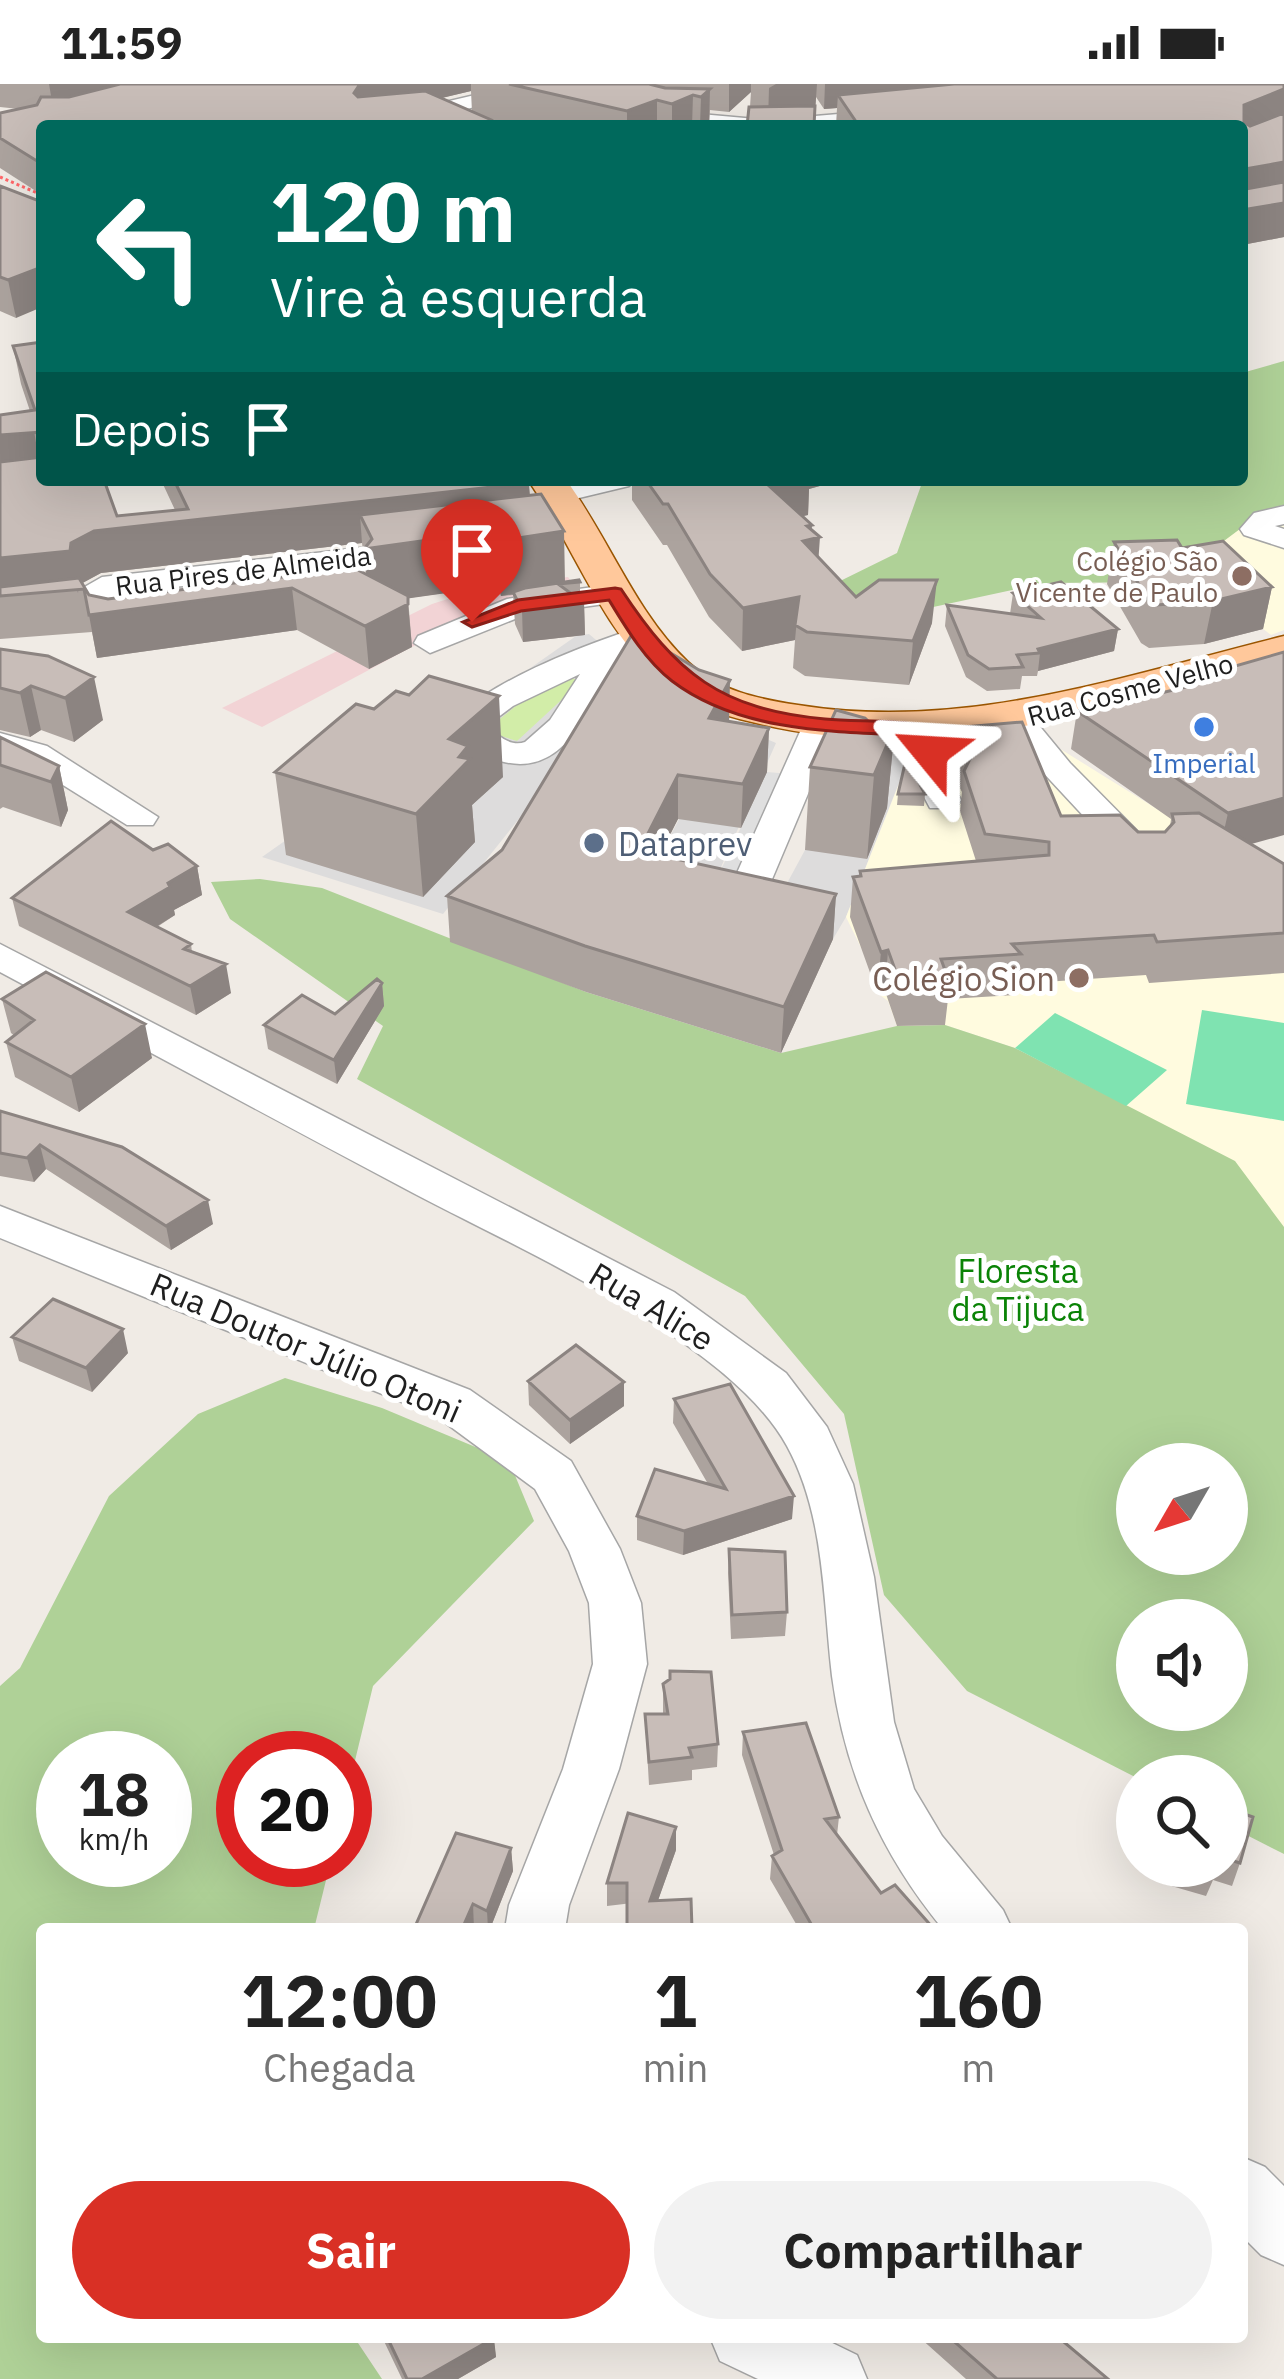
<!DOCTYPE html>
<html lang="pt">
<head>
<meta charset="utf-8">
<style>
  body { margin:0; font-family:"IBM Plex Sans",sans-serif; background:#f2f2f2; color:#222; height:100vh; display:flex; flex-direction:column; font-size:45px; white-space:nowrap }
  * { box-sizing:border-box; margin:0 }
  p { font-size:39px; color:#767676 }
  .icon { flex:none; width:66px; height:66px; fill:none; stroke:currentColor; stroke-width:2; stroke-linecap:round; stroke-linejoin:round }
  .map { position:relative; flex:1; overflow:hidden }
  .sheet { position:absolute; left:36px; top:1839px; width:1212px; height:420px; display:flex; flex-direction:column; background:#fff; border-radius:12px; box-shadow:0 12px 48px #0002 }
  .sheet>* { flex:none }
  .hud { position:absolute; left:36px; top:36px; width:1212px; height:366px; border-radius:12px; box-shadow:0 12px 48px #0002; background:#00695c; color:#fff; overflow:hidden }
  .needle { width:78px; rotate:231deg }
  .controls { position:absolute; left:1116px; top:1359px; display:grid; gap:24px }
  .controls a { display:grid; place-items:center; width:132px; height:132px; border-radius:50%; background:#fff; box-shadow:0 12px 48px #0002; font-size:60px }
  .speed { position:absolute; left:36px; top:1647px; display:flex; gap:24px; font-size:60px; font-weight:700; text-align:center }
  .speed>* { display:grid; place-content:center; width:156px; height:156px; border-radius:50%; background:#fff; box-shadow:0 12px 48px #0002; line-height:1 }
  .speed small { font-size:30px; font-weight:400 }
  .speed .limit { border:18px solid #d22; background:#fff; color:#111 }
  .pin { position:absolute; display:grid; place-items:center; width:102px; height:102px; color:#fff; margin:-123px -51px; border-radius:50% 50% 50% 0; rotate:-45deg; box-shadow:0 0 12px #0007 }
  .pin .icon { rotate:45deg }
  .me { position:absolute; width:132px; margin:-66px; rotate:297deg; stroke-linejoin:round; filter:drop-shadow(0 0 9px #0008) }
  .turn { display:flex; align-items:center; gap:42px; height:252px; padding:0 36px; font-size:54px }
  .turn .icon { width:156px; height:156px; stroke-width:2.5 }
  .turn b { display:block; font-size:84px; line-height:102px }
  .then { display:flex; align-items:center; height:114px; padding:0 36px; background:#0003; gap:24px; font-size:45px }
  .eta { display:flex; justify-content:space-evenly; align-items:center; height:204px; text-align:center }
  .eta b { font-size:72px; font-weight:800; line-height:84px }
  .action { display:flex; gap:24px; margin-top:auto; padding:24px 36px }
  .action a { flex:1; height:138px; border-radius:72px; background:#d93025; color:#fff; font-size:48px; font-weight:800; line-height:138px; text-align:center }
  .action a+a { background:#f2f2f2; color:#222 }
  .status { display:flex; justify-content:space-between; align-items:center; height:84px; padding:0 60px; background:#fff; direction:ltr }
  .status svg { height:33px; fill:currentColor }
  .map>svg:first-child { display:block }
  .residential { fill:#dddcdc }
  .commercial { fill:#f2d3d5 }
  .education { fill:#fffbdf }
  .grass { fill:#d2eda8 }
  .forest { fill:#afd197; fill-rule:evenodd }
  .pitch { fill:#7fe3b1 }
  .parking { fill:#dfdfdf }
  .lines { fill:none; stroke-linecap:round; stroke-linejoin:round }
  .minor-casing { stroke:#a6a6a6; stroke-width:3 }
  .major-casing { stroke:#9a5500; stroke-width:3 }
  .path { stroke:#ff6769; stroke-width:3; stroke-dasharray:3 3; stroke-linecap:butt }
  .minor { fill:#fff; fill-rule:evenodd }
  .major { fill:#ffc89b; fill-rule:evenodd }
  .wall { fill:#aca39e; fill-rule:evenodd }
  .shaded-wall { fill:#8c8481 }
  .building { fill:#c8bdb8; stroke:#8c8481; stroke-width:3 }
  .route { fill:#d93025; stroke:#8d1f18; stroke-width:3 }
  .education-dot { fill:#8d6e63; stroke:#fff; stroke-width:4.5 }
  .shop-dot { fill:#3f7fe0; stroke:#fff; stroke-width:4.5 }
  .service-dot { fill:#5c6f8a; stroke:#fff; stroke-width:4.5 }
  .labels { text-anchor:middle; dominant-baseline:central; stroke-width:10; stroke-linejoin:round; paint-order:stroke }
  .far-education-label { font-size:27px; fill:#785e54; stroke:#fff; text-anchor:end }
  .far-street-label { font-size:27px; fill:#1f1f1f; stroke:#fff }
  .far-shop-label { font-size:27px; fill:#366cbe; stroke:#fff }
  .service-label { font-size:33px; fill:#4e5e75; stroke:#fff; text-anchor:start }
  .education-label { font-size:33px; fill:#785e54; stroke:#fff; text-anchor:end }
  .park-label { font-size:33px; fill:#0a8306; stroke:#fff }
  .street-label { font-size:33px; fill:#1f1f1f; stroke:#fff }
</style>
</head>
<body>
<div class="status"><b>11:59</b><svg viewBox="0 0 49 12"><path d="M0 12V9h3v3zM5 12V6h3v6zM10 12V3h3v9zM15 12V0h3v12zM26 1h20v11H26zM47 4h2v5h-2z"/></svg></div>
<div class="map">
<svg width="1284" height="2295" viewBox="0 0 1284 2295">
  <rect width="100%" height="100%" fill="#f0ebe5"/>
  <path class="residential" d="M589,550L635,589L443,830L262,773L576,552Z
    M729,639L776,659L702,826L639,812Z
    M847,660L910,671L846,833L833,855L765,840L805,766Z"/>
  <path class="commercial" d="M568,493L586,518L470,532L262,643L222,624L432,520L479,505Z"/>
  <path class="education" d="M1284,424V546L1271,551L1185,484L1252,435Z
    M1041,653L1284,804V1144L1233,1078L1015,964L945,941L897,942L888,917L876,908L870,882L846,833L914,662Z"/>
  <path class="grass" d="M564,592L582,597L517,657L485,647L539,603Z"/>
  <path class="forest" d="M1284,277V424L1252,436L1169,498L1045,499L910,528L840,512L834,500L897,469L923,396H1242V289Z
    M260,795L322,804L586,908L781,969L897,942L945,941L1015,964L1235,1077L1284,1143V1770L1227,1741V1692L1137,1694L967,1607L884,1511L844,1330L745,1212L357,995L383,942L230,835L211,798ZM1137,1380H1227V1470H1137ZM1137,1536H1227V1626H1137Z
    M285,1294L382,1324L509,1377L534,1437L373,1602L345,1718V1674H243V1776H331L314,1845H42V2253H354L382,2295H0V1602L20,1584L109,1412L198,1330ZM63,1674H165V1776H63Z"/>
  <path class="pitch" d="M1202,926L1284,939V1037L1186,1020Z
    M1055,929L1167,986L1126,1022L1015,964Z"/>
  <path class="parking" d="M767,688L791,690L739,799L717,794Z"/>
  <g class="lines">
    <defs>
      <path id="minor" d="M522,0H569L667,27L756,35L767,42L666,40L541,6L400,42H361L364,37Z
        M897,25L908,32L905,37L769,42L780,35Z
        M580,396H634L629,402L558,419L543,410L548,404Z
        M1284,422V440L1275,442L1284,445V464L1244,451L1240,445L1254,429Z
        M422,457L437,466L433,473L114,510L118,521L113,528L0,542V522L84,513L81,505L102,493Z
        M615,500L626,503L631,510L626,517L525,531L430,569L414,559L418,552L507,515Z
        M642,543L658,553C648,566 628,565 620,577C589,620 567,696 500,677C478,671 468,662 456,644C457,608 606,552 642,543ZM580,590L550,636L525,658C511,663 496,652 489,640L513,622Z
        M1016,625L1028,628L1070,679L1156,766L1162,774L1156,782H1130L1024,668L941,679L961,716L956,724H930L903,674L912,663L1010,651L999,635L1004,628Z
        M820,631L832,634L837,641L770,800L764,808H738L732,800L803,641L808,634Z
        M0,649L47,662L158,733L153,741H127L23,676L0,670Z
        M0,860L674,1208L786,1289L827,1343L853,1400L874,1493L894,1638L914,1705L942,1752L1003,1826L1012,1845H943C881,1770 845,1689 832,1592C823,1516 825,1431 787,1362C728,1254 509,1161 400,1102C266,1031 133,959 0,888Z
        M0,1122L470,1306L571,1377L620,1465L641,1519L647,1580L619,1685L569,1821L565,1845H505L509,1821L563,1685L593,1580L589,1519L569,1467L535,1405L436,1332L0,1154Z
        M1242,2073L1265,2083L1284,2102V2181L1261,2171L1242,2152Z
        M710,2253H820L857,2271L867,2295H758L720,2277Z"/>
      <path id="major" d="M528,396H566C609,454 635,528 688,578C718,607 759,615 798,621C966,648 1123,592 1284,552V577C1111,625 936,683 756,639C723,631 690,623 664,601C603,548 574,462 528,396Z"/>
    </defs>
    <use href="#minor" class="minor-casing"/>
    <use href="#major" class="major-casing"/>
    <path class="path" d="M0,93L42,111"/>
    <use href="#minor" class="minor"/>
    <use href="#major" class="major"/>
  </g>
  <path class="wall" d="M0,0H1284V153L1242,161V42H836L837,24L824,25L816,13L814,42L750,23L751,8L729,28L710,26L709,42H519L487,34L42,42V111L0,84V29L19,25L0,23ZM471,7L472,28L441,14Z
    M0,102L16,234L0,227Z
    M42,258V396L117,432L175,426L161,396H528L530,411L565,498H580V516L584,519L585,551L523,558L515,540L513,511L501,512L496,502L408,514L412,563L369,585L297,546L97,574L92,548L0,555V331L30,327L21,300L13,262ZM362,459L366,491L108,515L89,511L82,499L101,489Z
    M632,396H841L809,405L808,431L802,432L811,446L818,473L856,513L932,539L909,601L805,592L793,584L795,556L742,567L709,533L667,461H663L632,416Z
    M1114,458L1182,464L1272,503L1263,545L1204,560L1149,564L1141,559L1107,500Z
    M1013,509L1118,545L1114,567L1038,587L1037,592H1022L1020,605L987,607L966,593L945,542L947,521L1010,530Z
    M0,565L103,636L74,658L41,646L30,653L0,646Z
    M1284,568L1251,760L1284,780V889L1149,899L1146,891L1016,900L1015,911L948,915L945,941L897,942L885,907L877,908L850,833L853,793L859,792L860,787L976,777L960,727L962,708L948,683L952,644L1061,732L1138,748H1165L1170,743L1171,735L1071,665L1077,627L1120,619L1189,602L1190,595Z
    M374,625L503,693L472,721L475,758L423,813L286,771L275,688Z
    M729,638L769,644L767,688L741,744L678,735L659,772L836,810L833,855L781,969L586,908L450,858L447,812Z
    M873,642H895L887,724L867,775L805,766L810,683Z
    M0,653L59,682L68,726L61,743L3,723L0,725Z
    M898,710H925L924,722L897,721Z
    M153,766L197,782L202,811L174,826L175,831L157,843L191,860L192,868L231,909L196,931L19,842L12,814Z
    M382,899L384,922L337,1000L268,965L264,941L335,930Z
    M2,915L152,974L79,1028L15,993L6,958L15,952L11,949Z
    M0,1027L213,1140L171,1166L46,1085L34,1098L0,1092Z
    M12,1253L128,1269L92,1308L19,1277Z
    M528,1297L624,1322L570,1360L529,1321Z
    M674,1315L792,1435L683,1471L637,1456V1432L708,1400L673,1339Z
    M729,1465L787,1528L785,1552L731,1555L728,1489Z
    M663,1600L718,1660L717,1683L692,1686V1696L649,1701L645,1630H663Z
    M743,1648L839,1733L837,1751L881,1809L934,1845H799L770,1795L772,1772L774,1771L742,1671Z
    M1227,1724L1240,1779L1232,1802L1213,1796L1206,1812L1161,1799L1164,1782H1227Z
    M511,1764L513,1787L490,1845H481L475,1842L414,1845Z
    M676,1766L658,1816L607,1822V1799Z
    M382,2253H493L496,2273L458,2295H402Z
    M919,2253H1058L1108,2295H966Z"/>
  <path class="shaded-wall" d="M49,0H179L54,29Z
    M360,0H471V7L363,33L354,9Z
    M729,0H751V8L729,28Z
    M776,0H817L814,42L768,37L769,4Z
    M825,0H1046L838,11L837,24L824,25Z
    M710,5L709,42H700L701,13Z
    M1284,5V28L1242,53L1244,21Z
    M693,11L692,42H672V20Z
    M657,16V42H627V27Z
    M42,76V104L37,77Z
    M1284,78V112L1242,119L1245,85Z
    M1284,119V153L1242,161V126Z
    M42,183V223L16,234L8,196Z
    M34,347L41,388L0,392V351Z
    M781,396H841L809,405L808,431L765,441L767,400Z
    M529,399L531,440L372,455L360,431L362,459L101,489L79,501L78,509L77,506L0,512V474L71,459L94,447Z
    M812,441L811,455L820,453L817,495L803,457L807,442Z
    M494,447L496,502L369,520L364,465Z
    M564,447L565,499L558,500V503L501,512L499,457Z
    M937,496L932,539L909,601L913,557Z
    M1272,503L1263,545L1204,560L1213,517Z
    M292,504L297,546L97,574L89,531Z
    M799,513L795,556L742,567L743,524Z
    M584,519L585,551L523,558L522,526Z
    M408,520L412,563L369,585L365,542Z
    M1118,545L1114,567L1038,587L1040,569L1038,565Z
    M94,593L103,636L74,658L65,614Z
    M730,596L729,639L709,634Z
    M31,602L41,646L30,653L20,609Z
    M499,612L503,693L472,721L475,758L423,813L416,730L449,655Z
    M895,642L887,724L867,775L874,691Z
    M769,644L767,688L741,744L743,700Z
    M59,682L68,726L61,743L51,698Z
    M678,691V735L639,812V767Z
    M1284,714V751L1219,769L1228,729Z
    M197,782L202,811L174,826L175,831L133,857L128,828L168,799Z
    M836,810L833,855L781,969L784,923Z
    M888,866L885,907L877,908L881,868Z
    M226,880L231,909L196,931L190,902Z
    M382,899L384,922L337,1000L334,976Z
    M145,940L152,974L79,1028L71,993Z
    M40,1061L46,1085L34,1098L27,1074Z
    M208,1116L213,1140L171,1166L166,1142Z
    M123,1245L128,1269L92,1308L86,1284Z
    M624,1298V1322L570,1360V1336Z
    M794,1412L792,1435L683,1471L684,1447Z
    M676,1743V1766L650,1839V1817Z
    M511,1764L513,1787L490,1845H488L487,1827Z
    M473,1820L474,1845H462Z
    M494,2254L496,2273L458,2295H422Z"/>
  <path class="building" d="M120,0H360L354,9L358,13L425,7L496,38L479,42H42V76L37,77L0,54V29L37,21L41,13H69Z
    M509,0H649L665,4L710,5L701,13L693,11L672,20L657,16L627,27Z
    M954,0H1284V5L1244,21V38L1250,42L1284,29V78L1245,85L1246,105L1284,98V119L1242,126V42H859L838,11Z
    M815,22L814,42H747L749,23Z
    M0,102L42,118V183L8,196L0,193Z
    M42,258V348L0,351V331L35,326L13,262Z
    M42,373V396H104L117,432L188,425L174,396H528L529,399L94,447L71,459L70,467L0,474V378Z
    M646,396H783L767,400L812,441L807,442L820,453L803,457L856,513L879,496H937L913,557L807,548L795,541L799,513L743,524L710,490L668,420H663Z
    M541,410L564,447L499,457L494,447L364,465L372,455L360,431Z
    M1177,456L1182,464L1223,457L1272,503L1213,517L1156,521L1148,516L1114,458Z
    M354,484L408,512V520L365,542L292,504L89,531L84,505L0,512V503L79,494L89,511L108,515Z
    M579,496L580,498L558,500L584,519L522,526L513,508L525,504Z
    M1061,498L1118,545L1038,565L1040,569L1017,571L1023,583L989,585L968,571L947,521L1041,534L1013,509Z
    M634,547L699,586L730,596L709,634L769,644L743,700L678,691L639,767L836,810L784,923L585,862L447,812L502,766Z
    M0,565L48,572L94,593L65,614L31,602L20,609L0,604Z
    M1284,568V714L1228,729L1077,627L1111,613L1120,619L1194,601L1190,595Z
    M429,592L499,612L449,655L468,662L459,673L470,675L416,730L275,688L356,620L374,625L396,607L409,611Z
    M836,626L865,634L873,642H895L874,691L810,683Z
    M1022,638L1061,732L1120,731L1138,748H1165L1174,738L1172,730L1199,729L1284,780V849L1157,858L1154,851L1012,860L1021,870L941,875L950,900L901,902L888,866L881,868L853,793L861,792L860,787L1049,771V758L985,750L964,687L970,675L952,644Z
    M0,653L59,682L51,698L0,681Z
    M906,675L925,710H898Z
    M111,737L153,766L168,760L197,782L168,799L170,803L128,828L191,860L184,865L226,880L190,902L12,814Z
    M46,888L145,940L71,993L6,958L34,936L2,915Z
    M377,895L382,899L334,976L264,941L302,911L335,930Z
    M0,1027L122,1063L208,1116L166,1142L40,1061L27,1074L0,1069Z
    M53,1215L123,1245L86,1284L12,1253Z
    M576,1261L624,1298L570,1336L528,1297Z
    M730,1300L794,1412L684,1447L637,1432L655,1385L726,1405L674,1315Z
    M729,1465L785,1468L787,1528L732,1531Z
    M670,1587L711,1588L718,1660L689,1664L692,1673L649,1678L645,1630H668L663,1600L670,1595Z
    M806,1639L839,1733L825,1735L881,1809L895,1801L934,1845H814L772,1772L782,1766L743,1648Z
    M1227,1724L1253,1733L1240,1779L1227,1775Z
    M628,1729L676,1743L650,1817L691,1815L692,1845H627V1799H607Z
    M456,1749L511,1764L487,1827L473,1820L462,1845H414Z
    M1188,1782H1217L1213,1789Z
    M387,2253H493L494,2254L422,2295H407Z
    M949,2253H1058L1108,2295H997Z"/>
  <path class="route" d="M615,504L621,505C677,590 720,625 825,635C856,638 888,635 919,641L940,668L930,675L922,673L905,651C828,648 736,646 672,597C645,576 626,544 609,516L521,527L472,543L463,538L518,516Z"/>
  <g class="education-dot">
    <circle cx="1242" cy="492" r="12"/>
    <circle cx="1079" cy="894" r="12"/>
  </g>
  <circle class="shop-dot" cx="1204" cy="643" r="12"/>
  <circle class="service-dot" cx="594" cy="759" r="12"/>
  <g class="labels">
    <g class="far-education-label">
      <text x="1218" y="476">Colégio São<tspan x="1218" dy="31">Vicente de Paulo</tspan></text>
    </g>
    <g class="far-street-label">
      <text transform="translate(243 486) rotate(-7)">Rua Pires de Almeida</text>
      <text transform="translate(1130 605) rotate(-15)">Rua Cosme Velho</text>
    </g>
    <g class="far-shop-label">
      <text x="1204" y="678">Imperial</text>
    </g>
    <g class="service-label">
      <text x="618" y="759">Dataprev</text>
    </g>
    <g class="education-label">
      <text x="1055" y="894">Colégio Sion</text>
    </g>
    <g class="park-label">
      <text x="1018" y="1186">Floresta<tspan x="1018" dy="38">da Tijuca</tspan></text>
    </g>
    <g class="street-label">
      <text transform="translate(652 1222) rotate(31)">Rua Alice</text>
      <text transform="translate(306 1263) rotate(23)">Rua Doutor Júlio Otoni</text>
    </g>
  </g>
</svg>
<div class="controls">
<a><svg class="needle" viewBox="-14 -14 28 28"><path d="M0-13l5 13h-10z" fill="#e53935"/><path d="M0 13l5-13h-10z" fill="#767676"/></svg></a>
<a><svg class="icon" aria-label="sound" viewBox="0 0 24 24"><path d="M4 9h4l5-4v14l-5-4H4zM17 9q2 3 0 6"/></svg></a>
<a><svg class="icon" aria-label="search" viewBox="0 0 24 24"><circle cx="10" cy="10" r="6"/><path d="M15 15l6 6"/></svg></a>
</div>
<div class="speed"><div>18<small>km/h</small></div><div class="limit">20</div></div>
<div class="pin" style="left:472px;top:538px;background:#d93025"><svg class="icon" aria-label="arrive" viewBox="0 0 24 24"><path d="M6 21V4h12l-3 4 3 4H6"/></svg></div>
<svg class="me" style="left:930px;top:668px" viewBox="-20 -20 40 40"><path d="M0-17L14 15 0 8-14 15z" fill="#d93025" stroke="#fff" stroke-width="4"/></svg>
<div class="hud">
<div class="turn"><svg class="icon" aria-label="left" viewBox="0 0 24 24"><path d="M17 20v-9H6M10 6l-5 5 5 5"/></svg><div><b>120 m</b>Vire à esquerda</div></div>
<div class="then">Depois<svg class="icon" aria-label="arrive" viewBox="0 0 24 24"><path d="M6 21V4h12l-3 4 3 4H6"/></svg></div>
</div>
<section class="sheet">
<div class="eta">
<div><b>12:00</b><p>Chegada</p></div>
<div><b>1</b><p>min</p></div>
<div><b>160</b><p>m</p></div>
</div>
<div class="action"><a>Sair</a><a>Compartilhar</a></div>
</section>
</div>
</body>
</html>
